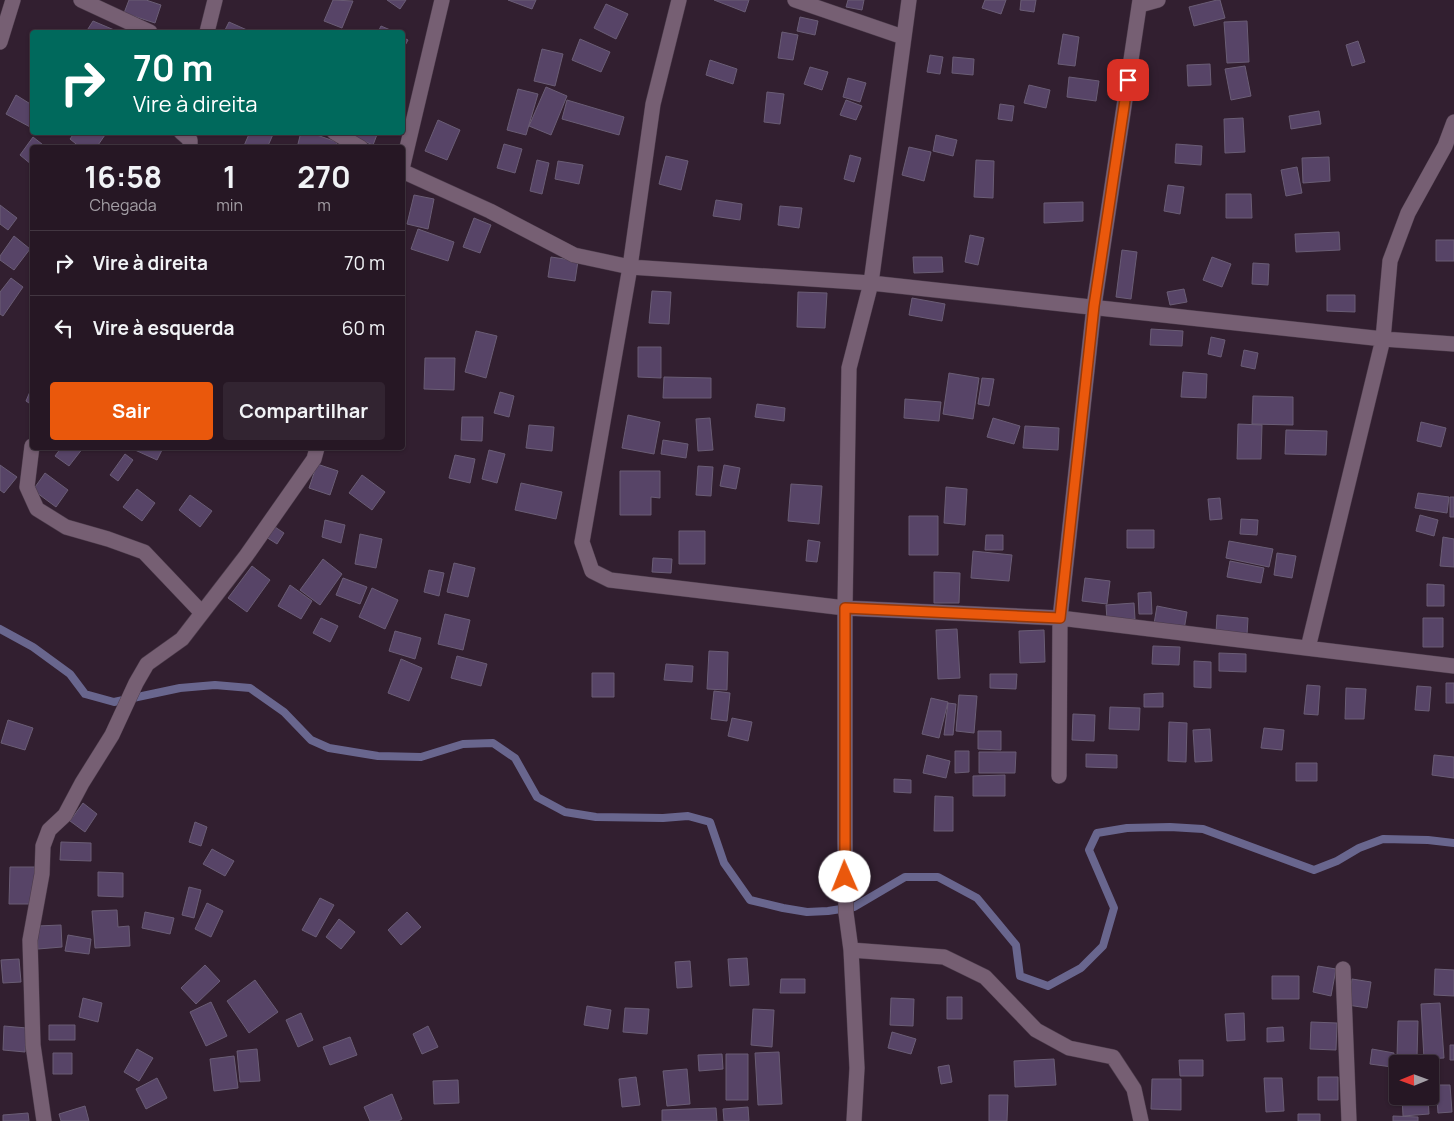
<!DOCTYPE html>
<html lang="pt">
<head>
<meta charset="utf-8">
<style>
  body { margin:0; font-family:Manrope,sans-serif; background:#322431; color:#f1f3f6; height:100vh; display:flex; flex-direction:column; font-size:19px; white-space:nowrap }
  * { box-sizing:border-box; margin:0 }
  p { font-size:16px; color:#a49fa6 }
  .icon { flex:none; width:28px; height:28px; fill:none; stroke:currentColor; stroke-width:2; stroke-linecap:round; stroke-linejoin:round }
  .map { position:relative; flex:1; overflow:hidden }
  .drawer { position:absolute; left:30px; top:145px; width:375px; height:305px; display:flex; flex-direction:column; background:#261724; border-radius:5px; box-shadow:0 1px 4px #0004,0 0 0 1px #423641 }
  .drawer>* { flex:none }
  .guide { position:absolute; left:30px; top:30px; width:375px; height:105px; border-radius:5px; box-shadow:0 1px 4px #0004,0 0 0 1px #423641; background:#00695c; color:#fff; overflow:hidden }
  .needle { width:32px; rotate:269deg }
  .fabs { position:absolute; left:1389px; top:1055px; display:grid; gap:10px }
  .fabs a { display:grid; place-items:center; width:50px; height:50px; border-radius:5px; background:#261724; box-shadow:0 1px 4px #0004,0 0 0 1px #423641; font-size:25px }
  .pin { position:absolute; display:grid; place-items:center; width:42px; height:42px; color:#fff; margin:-21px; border-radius:10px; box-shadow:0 2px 8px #0006 }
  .me { position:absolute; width:55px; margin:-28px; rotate:359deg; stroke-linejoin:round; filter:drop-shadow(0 0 4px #0008) }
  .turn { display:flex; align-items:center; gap:18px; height:105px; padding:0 20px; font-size:22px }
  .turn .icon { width:65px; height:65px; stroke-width:2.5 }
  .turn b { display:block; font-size:35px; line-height:42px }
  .eta { display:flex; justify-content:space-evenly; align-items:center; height:85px; text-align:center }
  .eta b { font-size:30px; font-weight:700; line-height:35px }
  .cta { display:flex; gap:10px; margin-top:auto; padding:10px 20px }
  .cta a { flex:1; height:58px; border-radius:5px; background:#ea580c; color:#fff; font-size:20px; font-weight:700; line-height:58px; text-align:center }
  .cta a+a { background:#322431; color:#f1f3f6 }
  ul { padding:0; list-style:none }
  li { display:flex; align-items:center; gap:15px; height:65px; padding:0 20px; border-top:1px solid #423641 }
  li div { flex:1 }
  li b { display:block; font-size:19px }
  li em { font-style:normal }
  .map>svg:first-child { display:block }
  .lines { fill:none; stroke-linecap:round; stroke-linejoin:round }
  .stream { stroke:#69668e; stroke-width:8 }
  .building { fill:#574467; stroke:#6a5d75 }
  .minor-casing { stroke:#4b3b4a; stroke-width:16 }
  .minor { stroke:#765f73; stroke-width:15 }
  .route-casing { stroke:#983908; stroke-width:12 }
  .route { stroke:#ea580c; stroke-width:9 }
</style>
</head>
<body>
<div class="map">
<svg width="1454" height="1121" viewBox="0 0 1454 1121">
  <rect width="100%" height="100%" fill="#321f30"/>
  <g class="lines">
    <path class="stream" d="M0,629L33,647L70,674L85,694L114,702L180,688L215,685L250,688L284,712L311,740L329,748L378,756L421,757L463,744L493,743L515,758L537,797L565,812L596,817L663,818L688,816L710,822L724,863L750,900L783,908L807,912L828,911L854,907L905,877H938L977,898L997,922L1016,945L1020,976L1048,986L1081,968L1103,946L1114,908L1089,850L1097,833L1127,828L1170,827L1203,829L1314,870L1337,861L1359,848L1383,839L1428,840L1454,843"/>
  </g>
  <path class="building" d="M129,0H146L161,5L155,23L124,13Z
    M333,0L353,1L342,28L324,21Z
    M387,0H406L400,9Z
    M508,0H536L532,9Z
    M714,0H749L745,12Z
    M848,0H864L862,10L846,7Z
    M985,0H1006L1001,14L982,8Z
    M1021,0H1036L1034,12L1020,10Z
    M1217,0H1220L1225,18L1194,26L1189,7Z
    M606,4L628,14L616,39L594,28Z
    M800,17L818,21L815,35L797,31Z
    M93,21L119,32H86Z
    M1247,21L1249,62L1227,63L1224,22Z
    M229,22L247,30L246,32H224Z
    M381,26L395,32H378Z
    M782,32L798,35L793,60L778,58Z
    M1063,34L1079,37L1075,66L1058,64Z
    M402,37L408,40L402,51Z
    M580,39L610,52L601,72L572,60Z
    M1358,41L1365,62L1352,66L1346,45Z
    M542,49L563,54L555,86L534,81Z
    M930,55L943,57L940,74L927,72Z
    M953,57L974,59L973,75L952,73Z
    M710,60L737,69L733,84L706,75Z
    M1210,64L1211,85L1188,86L1187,65Z
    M1245,66L1251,96L1231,100L1225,69Z
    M810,67L828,72L822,90L804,84Z
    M1069,77L1099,81L1096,101L1067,97Z
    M848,78L866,83L860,102L843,97Z
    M1029,85L1050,90L1046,108L1024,103Z
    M546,87L567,96L551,135L529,126Z
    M518,89L538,94L526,135L507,130Z
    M767,92L784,94L780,124L764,122Z
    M16,95L32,105V128L6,114Z
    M567,100L624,117L619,135L562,119Z
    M846,100L862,106L856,120L840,115Z
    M1000,104L1014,106L1012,121L998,119Z
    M1319,111L1321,124L1291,129L1289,116Z
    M1243,118L1245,152L1225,153L1224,119Z
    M438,120L460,130L447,160L425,151Z
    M75,132H107L96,148H81L70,139Z
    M250,132H274L267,148H243Z
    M301,132H308L337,142L336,148H297Z
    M342,132H378L373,145Z
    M936,135L957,140L953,156L933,151Z
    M33,137L47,148H32V165L20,155Z
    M504,144L522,149L515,173L497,168Z
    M1176,144L1202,146L1201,165L1175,163Z
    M909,147L931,152L924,181L902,175Z
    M850,155L861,158L854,182L844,179Z
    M666,156L688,161L681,190L659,184Z
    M1329,157L1330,181L1303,183L1302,158Z
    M537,160L549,163L542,194L530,191Z
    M976,160L994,161L993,198L974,197Z
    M558,161L583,165L579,184L555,179Z
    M1297,167L1302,193L1286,196L1281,170Z
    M1168,185L1184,187L1180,214L1164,211Z
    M1226,194H1251L1252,218H1226Z
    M414,195L434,199L428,229L407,224Z
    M716,200L742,204L740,220L713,216Z
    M1083,202V221L1044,223V203Z
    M0,205L17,218L8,230L0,224Z
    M780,206L802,208L799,228L778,225Z
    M474,218L491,225L480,253L463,247Z
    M418,229L454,242L448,261L411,249Z
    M1339,232L1340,250L1296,252L1295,234Z
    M970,235L984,238L978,265L965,262Z
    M14,236L30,249L14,270L0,260V256Z
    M1436,240H1454V261H1436Z
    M1122,250L1137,252L1131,299L1116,297Z
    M551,257L578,261L575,281L548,277Z
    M913,257H942L943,272L914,273Z
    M1212,257L1231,264L1222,287L1203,280Z
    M1253,263L1269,264L1268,285L1252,284Z
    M11,278L23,287L3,316L0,314V292Z
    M1184,289L1187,302L1170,305L1167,292Z
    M652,291L671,292L669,324L649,323Z
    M798,292L827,293L825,328L797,327Z
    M1327,295H1355V312L1327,311Z
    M912,298L945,304L942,321L909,315Z
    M1151,329L1183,331L1182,346L1150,345Z
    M476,331L497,336L486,378L465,372Z
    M1211,337L1225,340L1221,357L1208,354Z
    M638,347H661V378L638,377Z
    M1244,350L1258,353L1255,369L1241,366Z
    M425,358H455L454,390L424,389Z
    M1183,372L1207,374L1206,398L1181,397Z
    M949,373L979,378L973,419L943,414Z
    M664,377L711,378V398H663Z
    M982,378L994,379L989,406L978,404Z
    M32,387V405L26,401Z
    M500,392L514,396L509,417L494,413Z
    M1253,396L1293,397V425L1252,424Z
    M905,399L941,402L939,421L904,418Z
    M757,404L785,408L784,421L755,417Z
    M628,415L660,422L654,454L622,448Z
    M462,417H483L482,441L461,440Z
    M710,418L713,450L698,451L696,419Z
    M993,418L1020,426L1014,444L987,437Z
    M1421,422L1446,428L1441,447L1417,441Z
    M1238,424L1262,425L1261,459H1237Z
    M529,425L554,427L552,451L526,448Z
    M1025,426L1059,428L1058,450L1023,448Z
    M1286,430L1327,431L1326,455L1285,454Z
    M663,440L688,444L686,458L661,454Z
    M61,448H83L69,466L55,456Z
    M137,448H163L157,460L135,450Z
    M489,450L505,454L497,483L482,479Z
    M125,454L133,460L118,481L110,475Z
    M455,455L475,459L470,483L449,478Z
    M317,464L338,471L330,495L309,488Z
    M0,465L17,477L4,493L0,490Z
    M724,465L740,468L736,489L720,486Z
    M698,466L713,467L711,496L696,495Z
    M620,471H660V498L651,497V515H620Z
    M45,473L68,490L56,507L33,490Z
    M362,475L385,492L372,510L349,493Z
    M521,483L562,492L556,519L515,510Z
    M791,484L822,486L819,524L788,521Z
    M946,487L967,489L965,525L944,523Z
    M137,489L155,503L142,521L123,507Z
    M1418,493L1449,497L1447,513L1415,508Z
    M190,495L212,511L200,527L179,510Z
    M1450,497H1454V517H1450Z
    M1220,498L1222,519L1210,520L1208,499Z
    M1420,515L1438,520L1434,536L1416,531Z
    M909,516H938V555H909Z
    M1241,519L1258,520L1257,535L1240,534Z
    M325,520L345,525L341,543L322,537Z
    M272,525L284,533L277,544L266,537Z
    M1127,530H1154V548H1127Z
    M679,531H705V564H679Z
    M360,534L382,539L376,568L355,564Z
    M986,535H1003V550H985Z
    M1443,537L1454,539V567L1440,566Z
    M808,540L820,542L817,562L806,561Z
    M1229,541L1273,549L1269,567L1226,558Z
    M973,551L1012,555L1009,581L971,578Z
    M1277,553L1296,556L1292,578L1274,575Z
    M653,558L672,559L671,573L652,572Z
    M323,559L342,574L320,605L300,590Z
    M1230,561L1264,568L1261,583L1227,577Z
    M454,563L475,568L468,597L447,592Z
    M252,566L270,580L247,612L228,598Z
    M429,570L444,573L439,596L424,592Z
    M934,572L960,573L959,603H934Z
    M343,578L367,587L360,604L336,595Z
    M1085,578L1110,581L1107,604L1082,601Z
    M1427,584L1444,585V606H1427Z
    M290,585L312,601L301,619L278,606Z
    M372,588L398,600L385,629L359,617Z
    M1151,592L1152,614H1139L1138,593Z
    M1134,603L1135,619L1107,620L1106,605Z
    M1157,606L1187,612L1184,630L1154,624Z
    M445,614L470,620L463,650L438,644Z
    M1217,615L1248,618L1247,635L1216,633Z
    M321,618L338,626L330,642L313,633Z
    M1423,618H1443V647H1423Z
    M957,629L960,678L938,679L936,630Z
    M1044,630L1045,662L1020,663L1019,631Z
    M395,631L421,638L415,659L389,651Z
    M1153,646L1180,647L1179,665L1152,664Z
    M709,651L728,652L727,690L707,689Z
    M1219,653L1246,654V672L1219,671Z
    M457,656L487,664L481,686L451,678Z
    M401,659L422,668L409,701L388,693Z
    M1194,661L1211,662V688L1194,687Z
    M666,664L693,666L692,682L664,680Z
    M592,673H614V697H592Z
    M990,674H1017L1016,689L990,688Z
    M1446,683H1454V703H1446Z
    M1307,685L1320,686L1318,715L1304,714Z
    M1417,686L1431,687L1429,711L1415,710Z
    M1346,688L1366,689L1364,719H1345Z
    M714,691L730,693L727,721L711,719Z
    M1163,693V707H1144V694Z
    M959,695L977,696L974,733L956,731Z
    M931,698L948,702L939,738L922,734Z
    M948,703L956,704L953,735H944Z
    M1110,707L1140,708L1139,730L1109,729Z
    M1073,714L1095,715L1094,741L1072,740Z
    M732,718L752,722L748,741L728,736Z
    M8,720L33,728L25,750L1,743Z
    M1169,722L1187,723L1186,762L1168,761Z
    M1264,728L1284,730L1282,750L1261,748Z
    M1210,729L1212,761L1195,762L1193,730Z
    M978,731H1001V750L978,749Z
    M955,751H969V772L955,773Z
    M979,752H1016L1015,773H979Z
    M1086,754L1117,755V768L1086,767Z
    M927,755L950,761L946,778L923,773Z
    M1434,755L1454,757V778L1432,775Z
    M1296,763H1317V781H1296Z
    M1005,775V796H973V776Z
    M894,779L911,780V793L894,792Z
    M935,796L953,797V831H934Z
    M83,803L97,814L85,832L70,821Z
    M195,822L207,827L201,846L189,842Z
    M61,842L91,843V861L60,860Z
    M212,849L234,861L225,876L203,864Z
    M10,867H35V904H9Z
    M98,872L123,873V897L98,896Z
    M189,887L201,890L194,918L182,915Z
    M320,898L334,905L316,937L302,930Z
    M207,903L223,911L211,937L195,929Z
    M117,910L118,927L129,926L130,946L95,948L92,911Z
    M145,912L174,918L170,934L142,928Z
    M407,912L421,927L401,945L388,930Z
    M339,919L355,932L341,949L326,937Z
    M61,925L62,947L38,949L37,926Z
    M68,935L91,939L89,954L65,951Z
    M747,958L749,985L730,986L728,959Z
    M19,959L21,982L3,983L1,960Z
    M690,961L692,987L677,988L675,962Z
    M205,965L220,981L196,1004L181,988Z
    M1318,966L1336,969L1331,996L1313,992Z
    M1435,969L1454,970V996L1434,995Z
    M1272,976H1299V999H1272Z
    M781,979H805V993H780Z
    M1352,979L1371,982L1367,1008L1348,1005Z
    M255,980L278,1012L249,1033L227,1001Z
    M947,997H962V1019H947Z
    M83,998L102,1003L98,1022L79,1017Z
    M891,998L914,999L913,1026L890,1025Z
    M211,1002L227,1036L206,1046L190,1012Z
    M1440,1003L1444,1058L1424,1059L1421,1004Z
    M587,1006L611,1010L608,1029L584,1025Z
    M625,1008L649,1009L647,1034L623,1032Z
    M753,1009L774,1010L772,1047L751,1045Z
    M301,1013L313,1040L298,1047L286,1020Z
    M1244,1013L1245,1040L1227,1041L1225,1014Z
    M1398,1021H1418L1417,1057H1397Z
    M1311,1022L1337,1023L1336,1050L1310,1049Z
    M49,1025H75V1040H49Z
    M4,1026L27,1028L25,1052L3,1050Z
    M428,1026L438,1047L422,1054L413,1034Z
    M1283,1027L1284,1041L1267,1042V1028Z
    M892,1032L916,1039L911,1054L888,1048Z
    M350,1037L357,1055L330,1065L323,1047Z
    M1450,1045H1454V1060H1450Z
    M137,1049L153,1058L139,1081L124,1072Z
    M257,1049L260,1081L240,1082L237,1051Z
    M1372,1049L1394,1053L1392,1067L1370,1064Z
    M779,1052L782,1104L758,1105L755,1053Z
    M53,1053H72V1074H53Z
    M722,1054L723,1069L699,1071L698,1055Z
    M726,1054H748V1100H726Z
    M234,1056L238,1088L214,1091L210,1059Z
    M1054,1059L1056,1085L1015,1087L1014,1061Z
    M1179,1060H1203V1076H1180Z
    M949,1065L952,1082L941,1084L938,1067Z
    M687,1069L690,1104L667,1106L663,1071Z
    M636,1077L640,1105L622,1107L619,1079Z
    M1318,1077H1338V1100H1318Z
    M157,1078L167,1098L146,1109L136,1089Z
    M1264,1078H1282L1284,1111L1266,1112Z
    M1152,1079H1181V1110L1151,1109Z
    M458,1080L459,1103L434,1104L433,1081Z
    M1436,1085H1450L1452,1112L1438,1113Z
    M392,1094L402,1119L398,1121H370L364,1107Z
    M989,1095H1008L1007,1121H989Z
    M1402,1096H1428L1429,1114L1403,1116Z
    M85,1106L89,1121H61L59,1114Z
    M748,1107L749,1121H724L723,1109Z
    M716,1108L717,1121H662V1110Z
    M28,1113L29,1121H3V1115Z
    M1298,1114H1320V1121H1298Z
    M1393,1116L1418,1117V1121H1393Z"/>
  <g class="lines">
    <defs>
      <path id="minor" d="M81,0L150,32
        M679,0L653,104L630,267L582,542L592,571L610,580L845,608L1060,618L1454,666
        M795,0L903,37
        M1140,5L1158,0
        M207,32L215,0
        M0,42L13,0
        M181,132L190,140V148
        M334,132L361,148
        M402,169L442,0
        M402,171L490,211L574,255L630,267L871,283L1383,339L1454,344
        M32,446L27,487L37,509L66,527L108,539L144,552L202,613
        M1308,648L1383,339L1390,261L1408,213L1445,146L1454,122
        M1059,776L1060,618L1094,306L1140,0
        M851,950L944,957L985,977L1036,1030L1069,1048L1113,1057L1134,1089L1141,1121
        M1343,969L1349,1121
        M44,1121L33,1045L30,940L42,874L43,846L49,830L65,815L82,783L112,735L136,683L147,664L182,639L246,556L314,459L317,448
        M854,1121L857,1068L851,950L846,913L845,840V608L849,368L871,283L909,0"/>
    </defs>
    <use href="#minor" class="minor-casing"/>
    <use href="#minor" class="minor"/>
  </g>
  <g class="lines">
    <defs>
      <path id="route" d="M845,877V608L1060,618L1094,306L1128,80"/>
    </defs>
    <use href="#route" class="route-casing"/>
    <use href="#route" class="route"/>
  </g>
</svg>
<div class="fabs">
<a><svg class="needle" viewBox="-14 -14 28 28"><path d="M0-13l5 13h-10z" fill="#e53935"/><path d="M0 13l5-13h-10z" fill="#a49fa6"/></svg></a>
</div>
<div class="pin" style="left:1128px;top:80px;background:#d93025"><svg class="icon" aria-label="arrive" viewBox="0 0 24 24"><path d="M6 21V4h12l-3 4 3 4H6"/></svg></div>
<svg class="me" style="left:845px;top:877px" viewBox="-20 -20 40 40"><circle r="19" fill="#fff"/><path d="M0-13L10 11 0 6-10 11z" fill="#ea580c"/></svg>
<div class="guide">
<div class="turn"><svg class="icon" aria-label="right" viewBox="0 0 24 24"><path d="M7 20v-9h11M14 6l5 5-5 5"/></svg><div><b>70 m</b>Vire à direita</div></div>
</div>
<section class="drawer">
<div class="eta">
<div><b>16:58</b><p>Chegada</p></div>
<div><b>1</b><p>min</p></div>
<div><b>270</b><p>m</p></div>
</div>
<ul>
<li><svg class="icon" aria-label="right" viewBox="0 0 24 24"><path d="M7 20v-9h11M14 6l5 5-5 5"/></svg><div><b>Vire à direita</b></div><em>70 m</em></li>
<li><svg class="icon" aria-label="left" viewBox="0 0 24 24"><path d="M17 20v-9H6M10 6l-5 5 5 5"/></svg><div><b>Vire à esquerda</b></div><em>60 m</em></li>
</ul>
<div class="cta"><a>Sair</a><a>Compartilhar</a></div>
</section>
</div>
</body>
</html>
